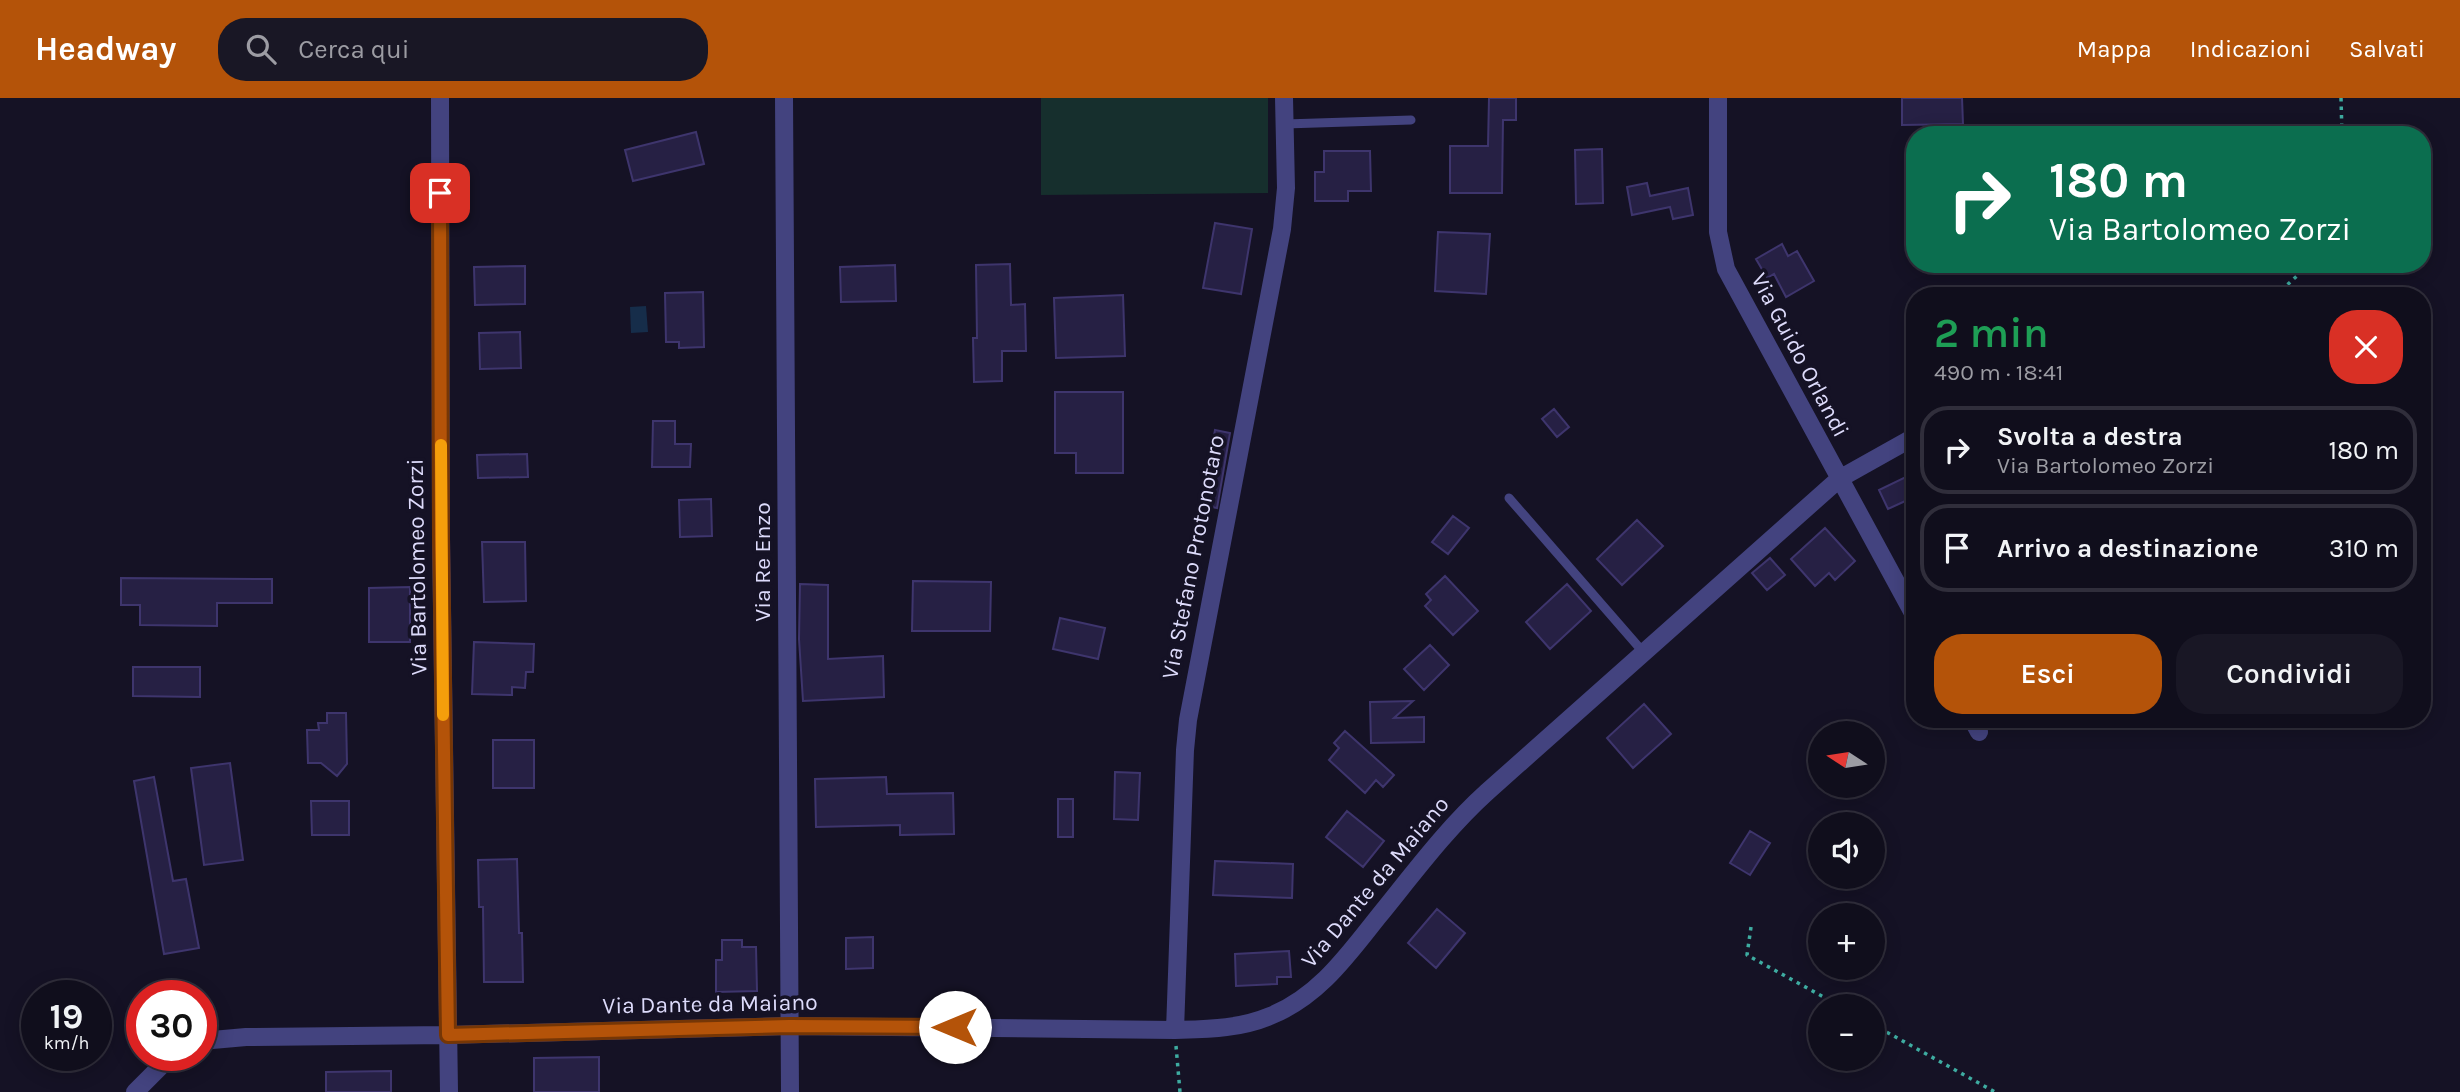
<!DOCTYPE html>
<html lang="it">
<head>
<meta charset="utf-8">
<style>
  body { margin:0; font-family:Karla,sans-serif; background:#191725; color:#f1f3f6; height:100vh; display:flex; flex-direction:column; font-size:26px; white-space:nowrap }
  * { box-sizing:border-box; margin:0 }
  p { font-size:23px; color:#9c9ca3 }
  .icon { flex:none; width:38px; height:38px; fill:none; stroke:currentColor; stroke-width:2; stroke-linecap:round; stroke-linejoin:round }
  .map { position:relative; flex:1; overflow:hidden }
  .sheet { position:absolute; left:1906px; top:189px; width:525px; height:441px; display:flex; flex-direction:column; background:#100e1c; border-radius:28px; box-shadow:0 4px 18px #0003,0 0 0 2px #302e3b }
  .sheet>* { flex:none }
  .guide { position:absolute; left:1906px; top:28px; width:525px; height:147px; border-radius:28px; box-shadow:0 4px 18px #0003,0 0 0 2px #302e3b; background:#0b6e4f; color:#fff; overflow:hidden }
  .needle { width:46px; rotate:282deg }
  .fabs { position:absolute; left:1808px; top:623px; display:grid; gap:14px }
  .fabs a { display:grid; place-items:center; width:77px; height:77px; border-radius:50%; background:#100e1c; box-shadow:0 4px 18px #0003,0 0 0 2px #302e3b; font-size:35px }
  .speed { position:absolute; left:21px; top:882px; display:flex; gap:14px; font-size:35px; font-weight:700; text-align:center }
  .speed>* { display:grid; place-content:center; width:91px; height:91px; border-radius:50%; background:#100e1c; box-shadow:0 4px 18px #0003,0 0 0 2px #302e3b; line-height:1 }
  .speed small { font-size:18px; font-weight:400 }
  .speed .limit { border:10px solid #d22; background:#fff; color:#111 }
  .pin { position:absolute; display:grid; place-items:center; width:60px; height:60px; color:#fff; margin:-30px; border-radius:14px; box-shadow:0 4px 10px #0006 }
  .me { position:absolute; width:77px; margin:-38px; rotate:270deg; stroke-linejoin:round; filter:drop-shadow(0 0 5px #0008) }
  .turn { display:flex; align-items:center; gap:24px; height:147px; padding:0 28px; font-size:32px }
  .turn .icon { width:91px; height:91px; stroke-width:2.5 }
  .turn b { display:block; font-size:49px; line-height:60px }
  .round { display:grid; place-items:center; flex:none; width:74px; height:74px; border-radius:28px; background:#191725 }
  .headline { display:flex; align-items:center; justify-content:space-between; height:119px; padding:0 28px }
  h1 { font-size:42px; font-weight:600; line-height:52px; color:#1e9e55 }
  .button { display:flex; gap:14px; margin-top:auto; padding:14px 28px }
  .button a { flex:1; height:80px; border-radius:28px; background:#b45309; color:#fff; font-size:28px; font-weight:600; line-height:80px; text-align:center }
  .button a+a { background:#191725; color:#f1f3f6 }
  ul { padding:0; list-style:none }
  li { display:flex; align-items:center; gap:21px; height:88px; margin:0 14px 10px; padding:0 14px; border:4px solid #302e3b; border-radius:28px }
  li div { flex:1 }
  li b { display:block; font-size:26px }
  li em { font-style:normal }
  header { display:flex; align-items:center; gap:42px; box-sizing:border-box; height:98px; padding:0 35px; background:#b45309; color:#fff }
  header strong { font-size:33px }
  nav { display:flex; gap:38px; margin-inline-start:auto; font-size:24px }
  .search { width:490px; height:63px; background:#191725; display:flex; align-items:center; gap:18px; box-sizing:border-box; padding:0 24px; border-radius:28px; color:#9c9ca3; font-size:26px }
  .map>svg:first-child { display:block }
  .green { fill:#162f2d }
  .water { fill:#162d4a }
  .building { fill:#262044; stroke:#3e356d; stroke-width:2 }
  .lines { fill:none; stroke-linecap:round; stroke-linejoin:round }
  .path { stroke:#3eaca1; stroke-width:3.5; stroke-dasharray:3.5 5; stroke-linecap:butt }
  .service { stroke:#43437f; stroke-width:9 }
  .minor { stroke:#43437f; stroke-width:18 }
  .route-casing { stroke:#753606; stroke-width:18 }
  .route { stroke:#b45309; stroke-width:12 }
  .slow { stroke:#f59e0b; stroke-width:12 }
  .labels { text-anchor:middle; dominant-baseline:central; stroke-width:7; stroke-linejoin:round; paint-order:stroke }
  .street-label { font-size:23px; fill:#dddbfb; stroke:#151225 }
</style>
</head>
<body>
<header>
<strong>Headway</strong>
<div class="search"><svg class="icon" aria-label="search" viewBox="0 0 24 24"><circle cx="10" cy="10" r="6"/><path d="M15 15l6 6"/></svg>Cerca qui</div>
<nav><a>Mappa</a><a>Indicazioni</a><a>Salvati</a></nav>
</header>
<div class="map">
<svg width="2460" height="994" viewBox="0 0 2460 994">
  <rect width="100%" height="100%" fill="#151225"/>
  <path class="green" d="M1041,0H1268V95L1041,97Z"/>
  <path class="water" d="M646,208L648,234L631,235L630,209Z"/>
  <path class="building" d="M1489,0H1516V22H1503L1502,95H1450V48H1488Z
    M1902,0H1962L1963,26L1902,27Z
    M696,34L704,66L633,83L625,52Z
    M1602,51L1603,105L1576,106L1575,52Z
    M1324,53H1370L1371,93H1348V103H1315V74H1324Z
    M1647,85L1650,98L1688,90L1693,117L1673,121L1670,109L1632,117L1627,89Z
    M1215,125L1252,131L1241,196L1203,190Z
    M1438,134L1490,136L1486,196L1435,193Z
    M1782,146L1788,158L1797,153L1814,183L1786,199L1774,176L1767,180L1756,161Z
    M1010,166L1011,207L1025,206L1026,253H1002V283L974,284L973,240H977L976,167Z
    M895,167L896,203L841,204L840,169Z
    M525,168V206L475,207L474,169Z
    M703,194L704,249L679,250V244H666L665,195Z
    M1123,197L1125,258L1056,260L1054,200Z
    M520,234L521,270L480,271L479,235Z
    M1055,294H1123V375H1076V355H1055Z
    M1554,311L1569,329L1557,339L1542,321Z
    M653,323H675V346H691L690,369H652Z
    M1215,332L1230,335L1217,410L1202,407Z
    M527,356L528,379L478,380L477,357Z
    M1914,375V399L1888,411L1879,392Z
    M711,401L712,438L680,439L679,402Z
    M1453,418L1469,430L1448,456L1432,444Z
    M1637,422L1663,448L1622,487L1597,461Z
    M1825,430L1855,463L1835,482L1829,475L1815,488L1791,461Z
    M482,444H525L526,503L484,504Z
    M1770,460L1785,477L1767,492L1752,475Z
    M1445,478L1478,513L1453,537L1425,508L1431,502L1426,496Z
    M121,480L272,481V505H217V528L140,527V507H121Z
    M913,483L991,484L990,533H912Z
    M800,486L828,487V561L883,558L884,599L803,603L799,541Z
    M1567,486L1591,513L1550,551L1526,524Z
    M410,489V544H369V490Z
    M1060,520L1105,530L1098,561L1053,551Z
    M474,544L534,546L533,574H526L525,590L512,589V597L472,596Z
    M1430,547L1449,567L1424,592L1404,571Z
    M133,569H200V599L133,598Z
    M1413,603L1394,620L1424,619V644L1371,645L1370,604Z
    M1644,606L1671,636L1633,670L1607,640Z
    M327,615H346L347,666L337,678L321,665H308L307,632H319L318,625H327Z
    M1345,633L1394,677L1383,689L1376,682L1365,695L1329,662L1339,650L1334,645Z
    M493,642H534V690H493Z
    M230,665L243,762L204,767L191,670Z
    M1115,674L1140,675L1138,722L1114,721Z
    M154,679L173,783L186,781L199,850L164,856L134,683Z
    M886,679L887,696L953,695L954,736L900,737V727L816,729L815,681Z
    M1058,701H1073V739H1058Z
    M311,703H349V737H312Z
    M1347,713L1384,743L1363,769L1326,739Z
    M1750,733L1770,745L1750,777L1730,765Z
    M517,761L519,835H522L523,884H484L483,809H479L478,762Z
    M1215,763L1293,766L1292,800L1213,797Z
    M1437,811L1465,835L1436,870L1408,845Z
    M873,839V870L846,871V840Z
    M722,842H742V849H756L757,893L716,894V862H722Z
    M1289,853L1291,879H1277V886L1236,888L1235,856Z
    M599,959V994H534V960Z
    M391,973V994H326V974Z"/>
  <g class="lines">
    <path class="path" d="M2341,0L2342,37
      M2275,198L2310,166
      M1751,829L1747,857L1840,908
      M1872,926L1995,994
      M1176,948L1180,994"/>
    <path class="service" d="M1285,26L1411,22
      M1509,400L1644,555"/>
    <path class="minor" d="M440,0L441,440L449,994
      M784,0L790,994
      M1718,0V134L1726,171L1914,517
      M1972,621L1979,634
      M1175,932L1185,652L1188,622L1282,131L1286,90L1284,0
      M201,943L246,939L448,937L789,928L1175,932C1207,931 1239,931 1270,918C1318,899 1347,858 1378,819C1413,776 1446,731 1487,694L1839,381L1914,339
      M135,994L172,957"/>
  </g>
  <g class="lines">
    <defs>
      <path id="route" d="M440,95L441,440L448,937L789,928L955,929"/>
    </defs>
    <use href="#route" class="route-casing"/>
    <use href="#route" class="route"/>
    <path class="slow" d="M441,347L443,617"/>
  </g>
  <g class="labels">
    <g class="street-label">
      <text transform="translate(1800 257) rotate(62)">Via Guido Orlandi</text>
      <text transform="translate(1193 459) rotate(-79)">Via Stefano Protonotaro</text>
      <text transform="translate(762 464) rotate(-90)">Via Re Enzo</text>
      <text transform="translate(417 469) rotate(-91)">Via Bartolomeo Zorzi</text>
      <text transform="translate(1375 784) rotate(-50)">Via Dante da Maiano</text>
      <text transform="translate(710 906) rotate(-1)">Via Dante da Maiano</text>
    </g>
  </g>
</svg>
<div class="fabs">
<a><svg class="needle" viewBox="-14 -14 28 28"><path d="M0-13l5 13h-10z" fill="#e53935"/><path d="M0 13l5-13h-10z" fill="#9c9ca3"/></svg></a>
<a><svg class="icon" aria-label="sound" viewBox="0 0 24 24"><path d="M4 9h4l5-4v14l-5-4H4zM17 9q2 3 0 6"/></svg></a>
<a>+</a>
<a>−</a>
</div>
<div class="speed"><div>19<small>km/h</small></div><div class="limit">30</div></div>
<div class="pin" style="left:440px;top:95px;background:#d93025"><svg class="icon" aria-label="arrive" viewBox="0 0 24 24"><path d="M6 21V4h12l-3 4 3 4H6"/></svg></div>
<svg class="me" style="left:955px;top:929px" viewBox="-20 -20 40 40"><circle r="19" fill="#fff"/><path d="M0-13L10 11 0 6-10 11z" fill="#b45309"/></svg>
<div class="guide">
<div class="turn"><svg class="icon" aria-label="right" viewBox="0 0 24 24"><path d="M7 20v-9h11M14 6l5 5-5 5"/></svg><div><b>180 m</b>Via Bartolomeo Zorzi</div></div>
</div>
<section class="sheet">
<div class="headline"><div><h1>2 min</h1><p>490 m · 18:41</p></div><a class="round" style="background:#d93025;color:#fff"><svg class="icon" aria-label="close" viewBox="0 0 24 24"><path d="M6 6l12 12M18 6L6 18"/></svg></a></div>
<ul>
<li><svg class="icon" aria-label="right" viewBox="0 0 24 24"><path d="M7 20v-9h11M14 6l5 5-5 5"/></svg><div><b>Svolta a destra</b><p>Via Bartolomeo Zorzi</p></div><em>180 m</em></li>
<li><svg class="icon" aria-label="arrive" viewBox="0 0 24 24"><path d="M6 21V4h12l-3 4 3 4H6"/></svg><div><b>Arrivo a destinazione</b></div><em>310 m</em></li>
</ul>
<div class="button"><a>Esci</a><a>Condividi</a></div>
</section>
</div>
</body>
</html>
